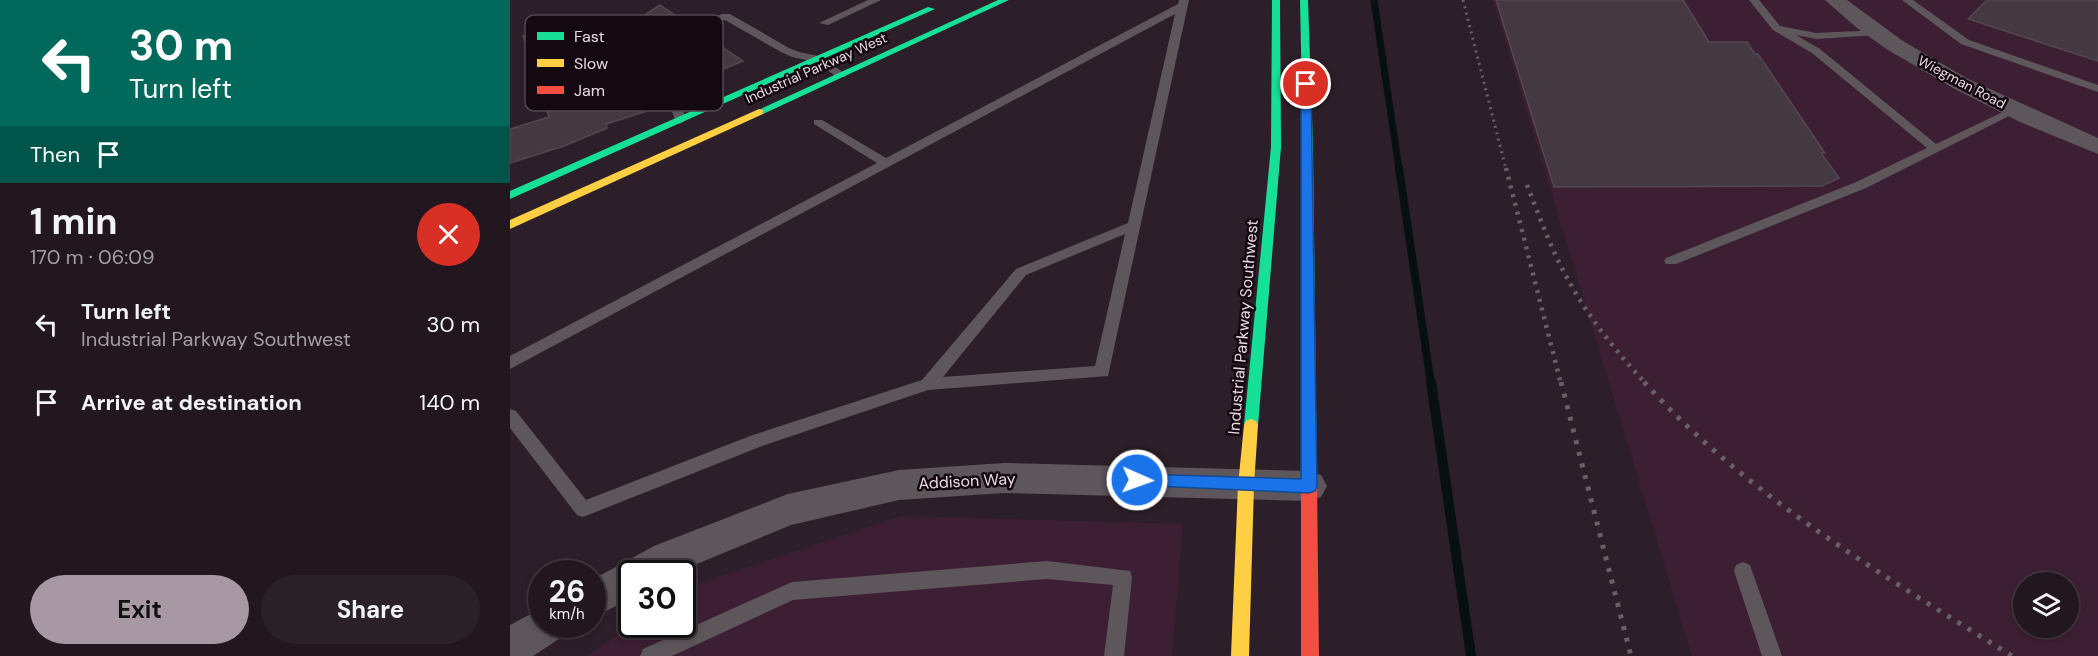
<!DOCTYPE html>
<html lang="en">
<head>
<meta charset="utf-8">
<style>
  body { margin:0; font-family:"DM Sans",sans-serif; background:#2a2028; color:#f1f3f6; height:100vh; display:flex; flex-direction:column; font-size:22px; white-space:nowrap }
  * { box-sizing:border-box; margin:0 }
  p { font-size:20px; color:#a29fa4 }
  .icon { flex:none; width:33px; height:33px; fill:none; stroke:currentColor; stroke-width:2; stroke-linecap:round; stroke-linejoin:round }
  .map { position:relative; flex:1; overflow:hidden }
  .sheet { display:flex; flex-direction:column; background:#22171f; width:510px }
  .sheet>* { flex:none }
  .hud { background:#00695c; color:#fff; overflow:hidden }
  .fabs { position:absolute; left:1503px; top:572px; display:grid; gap:12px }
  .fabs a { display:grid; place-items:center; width:66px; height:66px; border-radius:50%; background:#22171f; box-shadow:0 3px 9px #0003,0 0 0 2px #3f363d; font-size:30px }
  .speed { position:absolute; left:18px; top:560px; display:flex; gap:12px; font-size:30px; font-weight:700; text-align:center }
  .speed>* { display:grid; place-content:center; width:78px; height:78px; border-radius:50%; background:#22171f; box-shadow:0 3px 9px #0003,0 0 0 2px #3f363d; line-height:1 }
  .speed small { font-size:15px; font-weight:400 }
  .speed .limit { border:3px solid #111; border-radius:9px; background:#fff; color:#111 }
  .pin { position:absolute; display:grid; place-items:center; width:51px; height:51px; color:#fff; margin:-26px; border:3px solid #fff; border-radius:50%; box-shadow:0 2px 6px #0007 }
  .me { position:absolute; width:66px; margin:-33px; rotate:92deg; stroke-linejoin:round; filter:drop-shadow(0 0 4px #0008) }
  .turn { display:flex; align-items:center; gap:21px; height:126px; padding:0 30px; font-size:27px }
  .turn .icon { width:78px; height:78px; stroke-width:2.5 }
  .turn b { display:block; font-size:42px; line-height:51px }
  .then { display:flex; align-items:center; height:57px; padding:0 30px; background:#0003; gap:12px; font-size:22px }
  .round { display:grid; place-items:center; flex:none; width:63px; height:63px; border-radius:32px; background:#2a2028 }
  .headline { display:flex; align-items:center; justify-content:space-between; height:102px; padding:0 30px }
  h1 { font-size:36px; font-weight:700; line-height:45px }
  .action { display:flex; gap:12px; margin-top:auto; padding:12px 30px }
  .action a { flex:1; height:69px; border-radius:36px; background:#a898a3; color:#111; font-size:24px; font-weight:700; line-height:69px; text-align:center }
  .action a+a { background:#2a2028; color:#f1f3f6 }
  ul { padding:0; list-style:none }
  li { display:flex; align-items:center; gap:18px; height:78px; padding:0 30px }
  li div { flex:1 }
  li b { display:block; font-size:22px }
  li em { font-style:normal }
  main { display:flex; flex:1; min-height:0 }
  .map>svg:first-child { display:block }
  .built { fill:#3d1f34; fill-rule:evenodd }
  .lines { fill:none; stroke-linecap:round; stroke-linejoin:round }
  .stream-far2 { stroke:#071011; stroke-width:7 }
  .stream-far1 { stroke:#071011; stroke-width:8 }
  .stream { stroke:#071011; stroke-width:10 }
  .building { fill:#443841; stroke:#544850; stroke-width:1.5 }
  .lane { fill:#5d575b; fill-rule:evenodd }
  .street { fill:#5d575b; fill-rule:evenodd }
  .fast { fill:#16e098; fill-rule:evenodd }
  .slow { fill:#ffcf43; fill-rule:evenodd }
  .jam { fill:#f24e42; fill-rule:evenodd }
  .rail-far2 { stroke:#676064; stroke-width:3; stroke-dasharray:2 4.5; stroke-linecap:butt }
  .rail-far1 { stroke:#676064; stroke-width:4.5; stroke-dasharray:3 6; stroke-linecap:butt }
  .rail { stroke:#676064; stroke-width:5; stroke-dasharray:4 8; stroke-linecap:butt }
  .route { fill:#1a73e8; stroke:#114b97; stroke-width:1.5 }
  .labels { text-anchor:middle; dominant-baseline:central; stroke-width:5; stroke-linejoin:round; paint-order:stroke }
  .far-street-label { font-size:14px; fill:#ead9e5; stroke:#140910 }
  .street-label { font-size:16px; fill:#ead9e5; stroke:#140910 }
  .key { fill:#140910; stroke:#544750; stroke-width:1.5 }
  .key-label { font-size:16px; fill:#ead9e5 }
</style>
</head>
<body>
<main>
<section class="sheet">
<div class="hud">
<div class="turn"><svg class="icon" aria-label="left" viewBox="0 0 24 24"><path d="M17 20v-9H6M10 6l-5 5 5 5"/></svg><div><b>30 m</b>Turn left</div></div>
<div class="then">Then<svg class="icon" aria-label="arrive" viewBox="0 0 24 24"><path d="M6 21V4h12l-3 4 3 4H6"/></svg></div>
</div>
<div class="headline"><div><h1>1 min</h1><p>170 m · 06:09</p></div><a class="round" style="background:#d93025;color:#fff"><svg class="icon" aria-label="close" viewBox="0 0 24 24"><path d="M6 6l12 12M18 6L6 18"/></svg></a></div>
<ul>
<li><svg class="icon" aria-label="left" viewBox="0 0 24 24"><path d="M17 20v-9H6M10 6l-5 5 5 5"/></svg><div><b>Turn left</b><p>Industrial Parkway Southwest</p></div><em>30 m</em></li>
<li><svg class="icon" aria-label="arrive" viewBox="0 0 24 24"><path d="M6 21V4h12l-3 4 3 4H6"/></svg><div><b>Arrive at destination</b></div><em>140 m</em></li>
</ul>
<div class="action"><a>Exit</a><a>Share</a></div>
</section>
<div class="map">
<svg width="1588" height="656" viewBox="0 0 1588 656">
  <rect width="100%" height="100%" fill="#2d1f29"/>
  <path class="built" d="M983,0H1588V656H1182ZM1514,582H1558V627H1514Z
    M391,516L673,524L662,656H77L124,624H172L173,591L180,586Z"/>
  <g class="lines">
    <path class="stream-far2" d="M864,0L889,169"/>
    <path class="stream-far1" d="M889,168L921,384"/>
    <path class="stream" d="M921,382L961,656"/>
  </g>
  <path class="building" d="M986,0H1173L1199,42H1237L1245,54H1248L1315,153H1311L1329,178L1312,186L1044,187Z
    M1477,0H1588V61L1458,19Z
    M150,5L180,25L127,46L109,32Z
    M89,16L134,112L96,124L97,128L54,146L0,163V129L39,117L13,36Z
    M190,32L233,61L179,83L137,52Z"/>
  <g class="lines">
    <path class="lane" d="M358,0H371L318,25L309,23Z
      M669,0H679L598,376L418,390L252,446L73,517L67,515L0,428V409L6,411L76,500L240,436L412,380L506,269L618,223L665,14L0,369V356L367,163L304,124V120H312L376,158L668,4ZM615,234L585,366L433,377L516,275Z
      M1239,0H1249L1270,26L1306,33L1370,30L1371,32L1366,35L1306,39L1286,35L1310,49L1426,144L1501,108L1505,107L1511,110L1356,188L1166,264H1156L1154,261L1156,258L1346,182L1417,148L1302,53L1263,30Z
      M1392,0H1403L1459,40L1588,85V92L1451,44Z
      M212,14H220L279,48L289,52L313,57L336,75L335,77H327L306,62L282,57L271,52L215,20L134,51L172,106L176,120L170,124L166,122L160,106L123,50Z
      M537,561L620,571L622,577L614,656H594L603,585L537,579L283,600L162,656H130L133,649L282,582Z
      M1233,562L1240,565L1242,571L1272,656H1252L1224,571L1226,565Z"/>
    <path class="street" d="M1315,0H1337L1393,41L1458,79L1588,138V154L1510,122L1443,88L1378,50L1347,28Z
      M494,463L799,471L811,475L817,486L811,497L799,501L494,493L389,500L281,525L165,573H122V598L82,618V580L144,546L278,494L389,470Z
      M32,608V624H58L52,637L23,656H0V625Z"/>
    <path class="fast" d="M488,0H499L253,114H245L244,112Z
      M762,0H770L771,147L748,425L746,429L741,431L736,429L734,425L761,147Z
      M790,0H798L803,147L807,484L805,489L799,491L793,489L791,484L793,147Z
      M418,7L425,9L0,199V191Z"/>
    <path class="slow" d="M249,109L253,110V114L0,229V220Z
      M741,419L746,421L748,425L744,485L739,656H721L728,485L734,425L736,421Z"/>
    <path class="jam" d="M799,477L805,479L807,484L809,656H791V484L793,479Z"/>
    <path class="rail-far2" d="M953,0L996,169"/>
    <path class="rail-far1" d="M996,168L1051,384
      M1017,185C1030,218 1042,252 1060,283C1080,320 1108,353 1136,384"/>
    <path class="rail" d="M1051,382L1121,656
      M1134,382C1237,496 1373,575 1502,656"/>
  </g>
  <path class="route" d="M796,81L801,84L807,486L805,491L799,493L621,485L619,480L621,476L627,474L791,479V84Z"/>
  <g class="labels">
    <g class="far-street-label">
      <text transform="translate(306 68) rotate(-24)">Industrial Parkway West</text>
      <text transform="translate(1452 82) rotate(28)">Wiegman Road</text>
    </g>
    <g class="street-label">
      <text transform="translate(733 327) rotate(-85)">Industrial Parkway Southwest</text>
      <text transform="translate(457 481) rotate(-3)">Addison Way</text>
    </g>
  </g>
  <rect x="15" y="15" width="198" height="96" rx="9" class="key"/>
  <rect x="27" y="32" width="27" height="8" fill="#16e098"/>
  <rect x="27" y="59" width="27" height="8" fill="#ffcf43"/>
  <rect x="27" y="86" width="27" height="8" fill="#f24e42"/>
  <g class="key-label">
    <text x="64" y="42">Fast</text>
    <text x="64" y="69">Slow</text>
    <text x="64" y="96">Jam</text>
  </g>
</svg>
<div class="fabs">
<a><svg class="icon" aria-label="layers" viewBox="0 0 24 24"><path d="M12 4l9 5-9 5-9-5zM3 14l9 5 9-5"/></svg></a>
</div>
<div class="speed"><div>26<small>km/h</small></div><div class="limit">30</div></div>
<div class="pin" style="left:796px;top:84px;background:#d93025"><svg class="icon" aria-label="arrive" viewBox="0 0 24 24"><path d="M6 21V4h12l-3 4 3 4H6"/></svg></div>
<svg class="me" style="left:627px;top:480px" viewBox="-20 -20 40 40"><circle r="17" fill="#1a73e8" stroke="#fff" stroke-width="3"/><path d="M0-11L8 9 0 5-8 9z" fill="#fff"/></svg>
</div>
</main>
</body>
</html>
